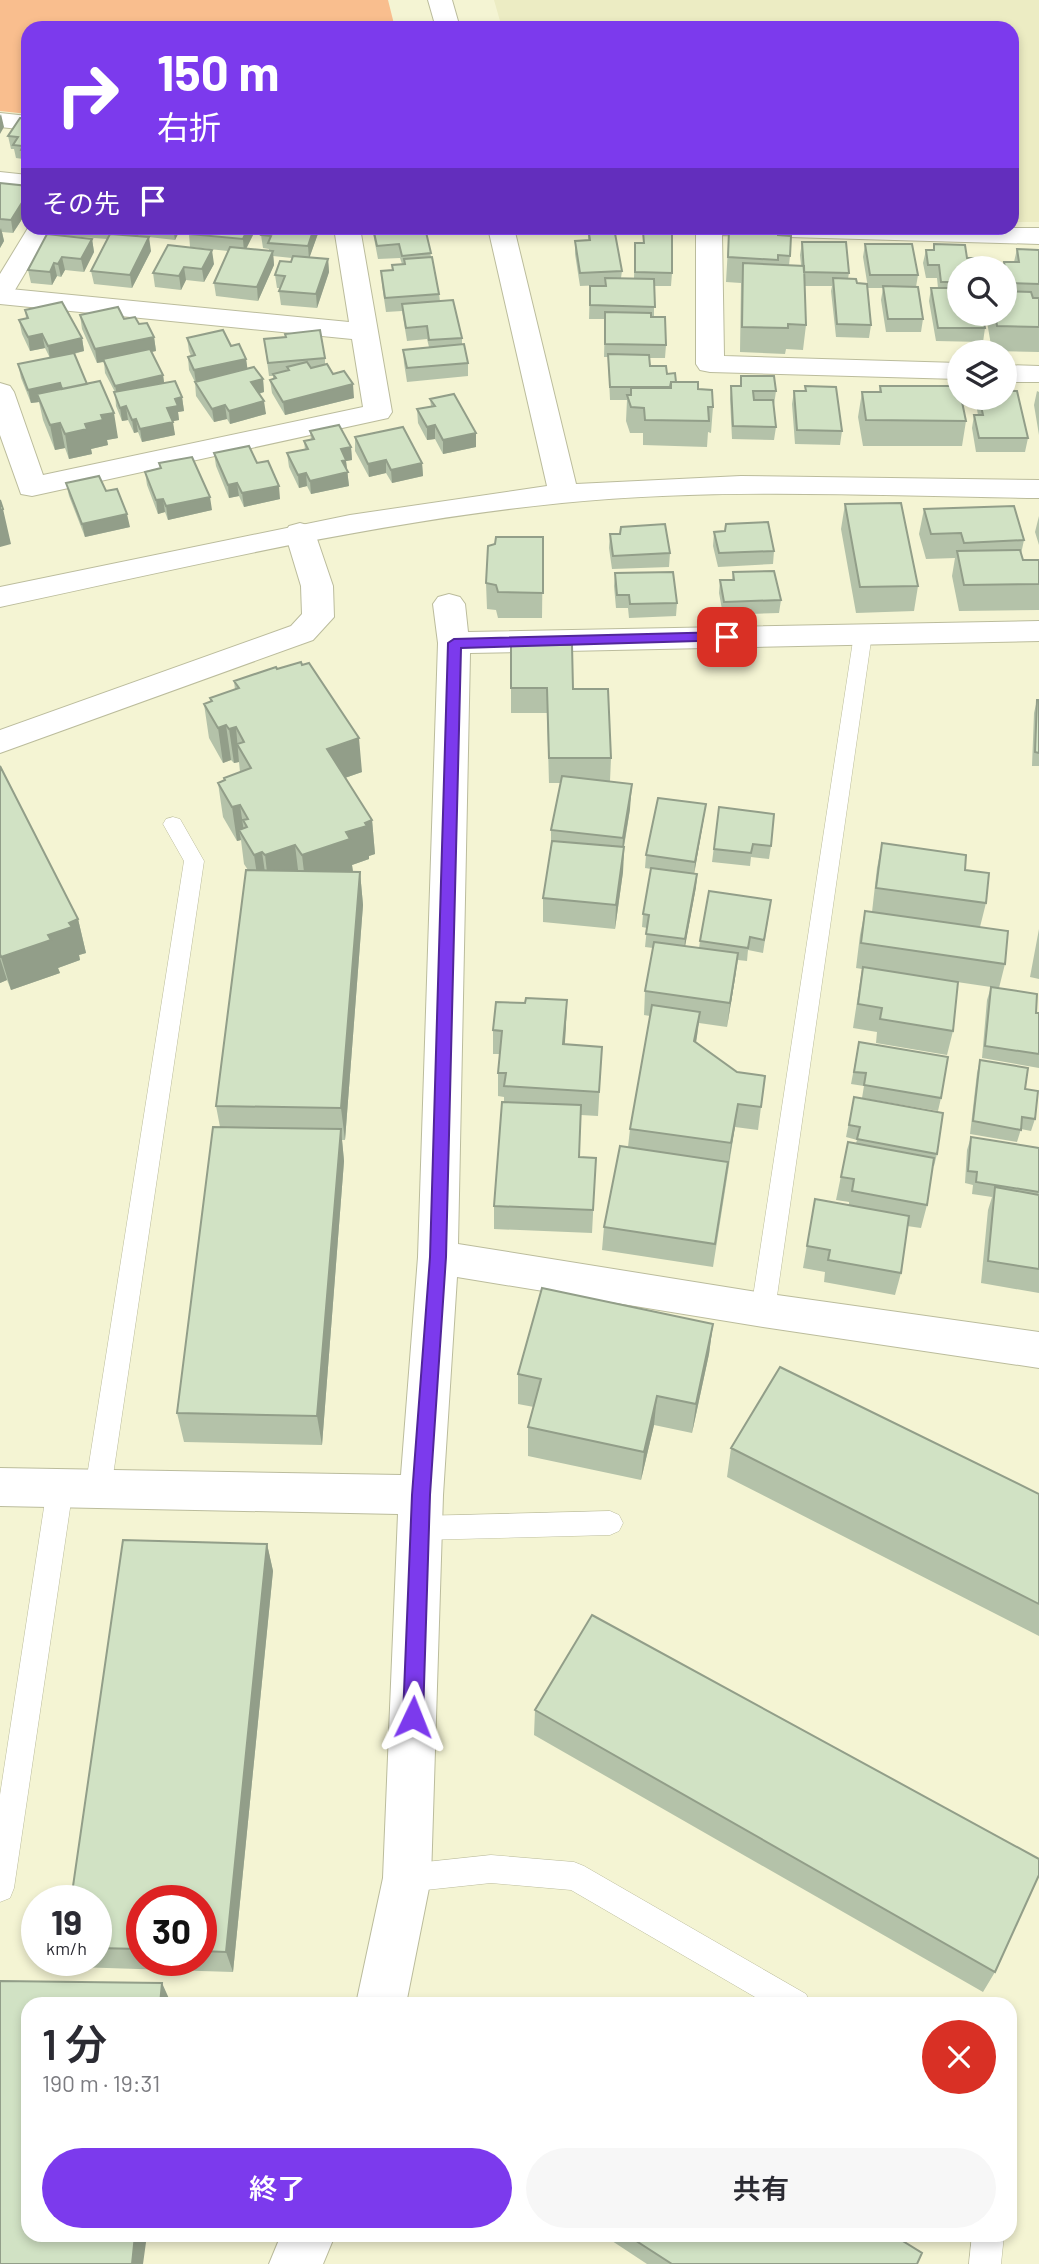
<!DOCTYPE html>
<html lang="ja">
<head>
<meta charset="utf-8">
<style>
  body { margin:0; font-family:Barlow,"Noto Sans JP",sans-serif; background:#f7f7f7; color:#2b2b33; height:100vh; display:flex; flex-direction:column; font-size:26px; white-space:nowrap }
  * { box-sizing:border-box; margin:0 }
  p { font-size:23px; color:#7c7c81 }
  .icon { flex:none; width:38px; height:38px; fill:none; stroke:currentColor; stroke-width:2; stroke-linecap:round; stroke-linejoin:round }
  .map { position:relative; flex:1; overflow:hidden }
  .panel { position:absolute; left:21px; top:1997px; width:996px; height:245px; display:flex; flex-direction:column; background:#fff; border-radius:21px; box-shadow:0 4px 10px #0003 }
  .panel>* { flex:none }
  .banner { position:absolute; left:21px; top:21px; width:998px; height:214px; border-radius:21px; box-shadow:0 4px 10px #0003; background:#7c3aed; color:#fff; overflow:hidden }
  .controls { position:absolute; left:947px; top:256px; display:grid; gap:14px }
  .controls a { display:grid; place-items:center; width:70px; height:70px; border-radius:50%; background:#fff; box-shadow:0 4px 10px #0003; font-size:35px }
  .speed { position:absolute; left:21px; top:1885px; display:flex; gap:14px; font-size:35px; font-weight:700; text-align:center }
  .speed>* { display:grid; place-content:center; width:91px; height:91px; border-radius:50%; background:#fff; box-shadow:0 4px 10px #0003; line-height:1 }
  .speed small { font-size:18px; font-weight:400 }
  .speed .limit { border:10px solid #d22; background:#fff; color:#111 }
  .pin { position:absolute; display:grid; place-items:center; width:60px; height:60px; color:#fff; margin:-30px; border-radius:14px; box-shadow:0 4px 10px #0006 }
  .me { position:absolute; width:77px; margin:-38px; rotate:2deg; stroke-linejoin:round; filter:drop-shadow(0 0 5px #0008) }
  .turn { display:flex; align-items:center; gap:24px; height:147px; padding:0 21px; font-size:32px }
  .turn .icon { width:91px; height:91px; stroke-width:2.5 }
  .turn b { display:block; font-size:49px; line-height:60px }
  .then { display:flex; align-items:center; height:66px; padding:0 21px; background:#0003; gap:14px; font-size:26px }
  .round { display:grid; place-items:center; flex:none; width:74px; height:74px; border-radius:37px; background:#f7f7f7 }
  .summary { display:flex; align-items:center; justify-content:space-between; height:119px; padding:0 21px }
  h1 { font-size:42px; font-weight:600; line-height:52px }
  .cta { display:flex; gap:14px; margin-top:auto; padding:14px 21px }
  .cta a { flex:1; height:80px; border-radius:42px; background:#7c3aed; color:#fff; font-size:28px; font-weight:600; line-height:80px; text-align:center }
  .cta a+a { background:#f7f7f7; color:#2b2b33 }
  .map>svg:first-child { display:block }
  .built { fill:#ececc3 }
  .green { fill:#f9be8e }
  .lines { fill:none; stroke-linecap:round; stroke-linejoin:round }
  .service-casing { stroke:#bbbc9c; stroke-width:1 }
  .pedestrian-casing { stroke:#bbbc9c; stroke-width:2 }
  .minor-casing { stroke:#bbbc9c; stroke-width:2 }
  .tertiary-casing { stroke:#bbbc9c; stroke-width:2 }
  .service { fill:#fff; fill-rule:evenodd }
  .pedestrian { fill:#fff; fill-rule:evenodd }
  .minor { fill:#fff; fill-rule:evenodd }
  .tertiary { fill:#fff; fill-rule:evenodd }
  .wall { fill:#b4c2a9; fill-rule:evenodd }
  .shaded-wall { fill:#929e89 }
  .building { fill:#d1e2c4; stroke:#929e89; stroke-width:2 }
  .route { fill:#7c3aed; stroke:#51269a; stroke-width:2 }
</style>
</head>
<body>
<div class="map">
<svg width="1039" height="2264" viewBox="0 0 1039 2264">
  <rect width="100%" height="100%" fill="#f4f4d3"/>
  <path class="built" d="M494,0H1039V222H1012V28H502Z"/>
  <path class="green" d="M0,0H388L395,28H28V114L0,111Z"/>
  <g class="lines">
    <defs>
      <path id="service" d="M863,628L870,630L872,634L775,1310L772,1317L763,1320L754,1317L751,1310L854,634L856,630Z
        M173,817L180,819L204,861L111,1489L107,1497L98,1500L89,1497L85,1489L184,861L163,824L166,819Z
        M60,1477L69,1480L73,1488L14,1888L10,1898L0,1902V1795L47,1488L51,1480Z
        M610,1511L619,1515L623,1523L619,1531L610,1535L420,1540L411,1536L407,1528L411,1520L420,1516Z
        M491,1855L574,1862L584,1866L806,1994L811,2004H767L571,1890L491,1883L407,1892L397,1888L393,1878L397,1868L407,1864Z
        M972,2235H1004L1001,2264H969Z"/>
      <path id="pedestrian" d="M0,113L28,116V130L0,127Z
        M28,228H52L9,300L0,302V274Z"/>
      <path id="minor" d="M0,172L28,175V191L0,188Z
        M334,228H360L392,412L388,418L32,496L21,494L0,435V383L10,386L14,392L43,475L363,407L352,339L0,304V288L349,322Z
        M696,228H1039V244L722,235L724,356L959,363V379L710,372L700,370L696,364Z
        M1004,365L1039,366V382H1004Z
        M300,523L311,526L315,533L333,586L334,617L313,640L0,753V730L291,626L302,614L301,586L285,533L289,526Z
        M449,594L460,597L465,604L468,632L1039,621V641L470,653L458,1244L763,1293L1039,1332V1368L763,1327L457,1277L443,1495L431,1878L406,2004H356L383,1878L398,1514L0,1506V1468L401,1475L418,1257L438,643L433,604L438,597Z
        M281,2235H335L323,2264H269Z"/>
      <path id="tertiary" d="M428,0H452L460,28H436Z
        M488,228H514L576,484L741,476L1039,480V498C880,496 721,487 562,503C373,522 186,567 0,607V587L350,515L547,486Z"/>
    </defs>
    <use href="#service" class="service-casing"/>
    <use href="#pedestrian" class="pedestrian-casing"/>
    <use href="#minor" class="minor-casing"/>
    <use href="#tertiary" class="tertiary-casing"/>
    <use href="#service" class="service"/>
    <use href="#pedestrian" class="pedestrian"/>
    <use href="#minor" class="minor"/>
    <use href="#tertiary" class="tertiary"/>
  </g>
  <path class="wall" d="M28,119V164L24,163L23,159L16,158L14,149H11L8,136Z
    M0,183L28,186V210L13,233L2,232L4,241L0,248Z
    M55,228H117L114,234L151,251L132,288L94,284L91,271L107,239L56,235Z
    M135,228H181L175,240L140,236V233H136Z
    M320,228L309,258L328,259L329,272L317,308L281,305L279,291L280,288H277L275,275L291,262L292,258L273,256L274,265L258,301L216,296L214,283L228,251L190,247L189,234L254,233L246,249L269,251V249L263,248L261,235Z
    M372,228H425L439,294L440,301L462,338V345L468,363V376L407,382L404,363L403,350L429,347L427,339L407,341L402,311L386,312L382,285L381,271L393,270L392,265L402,264L400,258L378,259Z
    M588,228L622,271L621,278H634L635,243H643V232L672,273L671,286H654V317L666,345L665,358H649L650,366L667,374L676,382L698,389L713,407L711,433L708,432L707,447L643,445V433H630L626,421L627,400H610L608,357H604L605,319H589L590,286H605V285L580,286L575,254V241L588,240Z
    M729,230L778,235L790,256L789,265H801L800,255L802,242L849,273L848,279L857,283L871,325L869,338L836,337L831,291L832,286H805L806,325L803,350L786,349L785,354L740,352L741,283L726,282Z
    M92,239L94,252L84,272L65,270L61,277L57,276L52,285L31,283L28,270Z
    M865,244L918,275L916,287L923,319L921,332H886L881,300L883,288H868L863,257Z
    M934,244L959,268V313L985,328L983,342L936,341L929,301L931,288H938L937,278H926L923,263L926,250H933Z
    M168,245L214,264L204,282L186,280L181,290L155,287L153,273Z
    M1017,249L1039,250V297H1032L1033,298H1039V352L992,351L986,316V313H1004V268H1002L1004,262H1014Z
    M25,310L82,338L84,351L74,354L87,384L118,438L107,440L108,445L91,449L92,454L69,459L65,448L55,450L43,420L39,402L31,403L21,378L18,364L50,358L45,348L30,351L22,334L19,320L26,318Z
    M80,315L124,319L139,324L154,337L156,351L151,352L163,375L164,383L182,397L184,411L178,412L179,420L172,421L175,435L142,442L138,432L134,433L128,420L122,421L116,406L115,392L105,373L104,362L97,363L82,329Z
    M285,334L325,358V365L354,398L285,415L272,393L270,380L273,379V376H269L264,339L286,337Z
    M187,338L231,346L246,359L247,368L263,379L264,392L259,394L266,414L230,424L227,419L214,422L196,396L195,382L189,370L188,357L191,356L189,351Z
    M741,376L776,391L774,405H773L776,427L774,440L732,439L730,399L731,386H740Z
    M805,386L842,431L840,445L795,444L792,404L794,391H805Z
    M880,386L966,421L962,446H863L858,417L862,392H879Z
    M1037,391L1039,392V435L1034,405Z
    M977,397H1004L1028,438L1025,452H976L972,428L974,415H978L976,404Z
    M430,399L476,447L443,454L435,439L427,440L418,423L417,409L431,406Z
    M310,431L351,447L352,460L346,461L349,486L311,494L307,486L299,488L289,467L287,453L305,450L304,441L311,440Z
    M355,437L422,463L423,476L392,483L386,473L369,477L355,451Z
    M214,453L257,463L280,499L244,507L239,496L229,498L216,466Z
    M159,463L212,510L168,520L165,512L158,514L147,485L145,472L160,469Z
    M66,483L130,527L85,537L69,496Z
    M845,504L918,586L914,611L856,613L841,529Z
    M924,509L1024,540L1021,554L1023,560H1039V610L959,611L952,576L955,558L926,559L919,534Z
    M1039,516V545L1035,532Z
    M714,532L774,551L773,564L718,567L713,546Z
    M610,534L670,553L669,567L612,569L609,548Z
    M543,537L542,618H498L496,610L487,609L486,583Z
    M733,572L781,600L779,613L723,615L719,593L720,580H732Z
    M615,573L677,603L676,616L629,618L628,608H616L614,586Z
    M511,645L573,689L611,758L610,781L630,809L624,847L623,872L615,929L543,922V898L551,849V830L561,783H549L547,713H511Z
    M234,681L362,772L345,778L372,820L375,854L369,856V859L352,865L353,872H360L363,905L345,1140H342L344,1161L322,1445L184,1442L177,1413L220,1127L216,1106L248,870L244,864L241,840L237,841L223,817L218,783L224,781V778L240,772L239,762L234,763L231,760L223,763L209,738L204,704L211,701L210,698L235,690Z
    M1037,700H1039V766H1032L1034,713Z
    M0,766L78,919L86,953L79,955L80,960L58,968L60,973L11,990L7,980L0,983Z
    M719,807L771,846L769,859L751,857L750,866L712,862Z
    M704,817L694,873L697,874L696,887L685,946L699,948L700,941L771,900L763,953L748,950L747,961L738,960L727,1027L699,1023L696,1042L761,1107L758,1130L735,1127L713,1267L602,1250L604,1227L628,1147L630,1129L650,1016L644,1015L645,991L653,948L645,947L647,928L642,927L643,914L651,869L645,868L646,855Z
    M882,843L965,870L986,903L980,927L1005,964L999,988L1036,1013H1039V1068L982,1058L987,1000L991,987L957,982L953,1031L947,1055L876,1043L877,1032L853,1028L862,969L856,968L860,935L865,911L872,912L877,868Z
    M1039,929V979L1030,977Z
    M567,1000L565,1044L602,1047L598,1116L581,1115L579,1157L596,1158L592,1233L494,1229V1206L504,1102V1097L498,1096V1073L500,1054H493V1030L525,1003Z
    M859,1042L941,1098L938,1111L862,1098L864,1086L851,1084Z
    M980,1060L1025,1089L1035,1119L1031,1131L1021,1129L1017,1142L970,1134L977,1073Z
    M854,1097L937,1154L934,1166H933L927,1205L921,1228L907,1226L901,1273L895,1295L824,1282L825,1272L803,1268L815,1199L849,1205V1202L836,1200L848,1142L856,1143L857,1140L846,1137Z
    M971,1137L1039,1148V1293L981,1283L988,1210L992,1197L972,1194L973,1185L965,1183L967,1150Z
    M713,1324L709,1354L692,1433L654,1425L641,1480L528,1456V1427L534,1407L518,1404V1374Z
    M731,1448L1039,1494V1636L727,1477Z
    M267,1544L273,1571L233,1972L75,1967L71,1960H96V1900ZM142,1900H201V1960H142Z
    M535,1710L995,1972L983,1992L534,1735Z
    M603,2235H893L917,2264H647Z"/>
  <path class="shaded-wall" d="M1,114L4,127L0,134V116Z
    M28,193V210L13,233L11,220Z
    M1,228L4,241L0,248V230Z
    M110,228H117L112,239Z
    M173,228H181L175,240Z
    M248,228H253L254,233L244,253L243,239Z
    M314,228H320L309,259L308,246Z
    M149,237L151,251L132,288L130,275Z
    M92,239L94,252L84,272L81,259Z
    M212,250L214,264L204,282L202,269Z
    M273,251L274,265L258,301L257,287Z
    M62,257L65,270L61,277L58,264Z
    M328,259L329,272L317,308L316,294Z
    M54,263L57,276L52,285L50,272Z
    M184,267L186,280L181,290L179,276Z
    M42,334L45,348L30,351L28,337Z
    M154,337L156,351L97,363L95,349Z
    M82,338L84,351L50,359L48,346Z
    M246,359L248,372L196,383L194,370Z
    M163,375L165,389L118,399L115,386Z
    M263,379L264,392L253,395L251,382Z
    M60,383L63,397L37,394L39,402L31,403L28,390Z
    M353,384L354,398L285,415L283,402Z
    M182,397L184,411L178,412L179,420L169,422L167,408L175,399Z
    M264,401L266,414L230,424L229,411Z
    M225,405L227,419L214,422L212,409Z
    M126,406L128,420L122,421L120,408Z
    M114,413L118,438L107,440L108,445L91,449L92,454L69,459L65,434L101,415Z
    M136,419L138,432L134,433L132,420Z
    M173,422L175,435L142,442L140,429Z
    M60,423L65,448L55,450L50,425Z
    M435,425V439L427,440V427Z
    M476,433V447L443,454V440Z
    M351,447L352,460L346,461L349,486L311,494L310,481L341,449Z
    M386,460V473L369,477L368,464Z
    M422,463L423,476L392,483L391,470Z
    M306,473L307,486L299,488L298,475Z
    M237,483L239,496L229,498L228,485Z
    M279,486L280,499L244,507L242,493Z
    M210,497L212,510L168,520L166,506Z
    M163,499L165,512L158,514L156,500Z
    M3,509L11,544L0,547V510Z
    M127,514L130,527L85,537L82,524Z
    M226,725L231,760L223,763L218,728Z
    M236,727L239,762L234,763L229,729Z
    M359,738L362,772L330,783L327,749Z
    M632,784L630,809L621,863L623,838Z
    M706,804L704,817L694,875L695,862Z
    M240,805L245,839L239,830L241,840L237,841L232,807Z
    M372,820L375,854L369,856V859L352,865L353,872L306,889L302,855Z
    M295,845L299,878L269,889L265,855Z
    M624,847L623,872L615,929L616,905Z
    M262,852L267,886L259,888L254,855Z
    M360,872L363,905L345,1140L341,1108Z
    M697,874L696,887L684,952L685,939Z
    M78,919L86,953L79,955L80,960L58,968L60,973L11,990L1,957Z
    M738,953L735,978L727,1027L730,1003Z
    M0,958L7,980L0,983Z
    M567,1000L566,1025L563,1068V1044Z
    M700,1012L697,1036L692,1065L694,1041Z
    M738,1104L735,1127L728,1166L731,1143Z
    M341,1129L344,1161L322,1445L317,1416Z
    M713,1324L709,1354L692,1433L696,1404Z
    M657,1396L654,1425L641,1480L644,1452Z
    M267,1544L273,1571L233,1972L226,1952Z
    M162,1983L171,2003V2004H160Z
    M135,2235H147L143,2264H132Z"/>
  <path class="building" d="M20,118L28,119V151L21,150L23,146L13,145L18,137L8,136Z
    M0,183L28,186V193L11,220L0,219Z
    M192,228H248L243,239L189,234Z
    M264,228H314L308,246L268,243L271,236L261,235Z
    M373,228H425L431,253L402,256L399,244L377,246Z
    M588,228H614L622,271L580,273L575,241L590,240Z
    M733,228H778V235L791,236L790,256L778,255V260L728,257L729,230L733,231Z
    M643,232H672V273L635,272V243H644Z
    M47,234L92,239L81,259L62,257L58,264L54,263L50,272L28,270Z
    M110,234L149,237L130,275L91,271Z
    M802,242H846L849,273L804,272Z
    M865,244H912L918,275H870Z
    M934,244L965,245L967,258H978L979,268H959V282H941L939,265H928L926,250H934Z
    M168,245L212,250L202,269L184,267L179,276L153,273Z
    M230,247L273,251L257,287L214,283Z
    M1017,249L1039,250V284L1007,283L1004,262H1019Z
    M293,256L328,259L316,294L279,291L285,276L275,275L280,261L291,262Z
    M432,257L439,294L385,298L381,271L393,270L392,265L405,264L404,259Z
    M743,263L804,266L806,325L788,324V328L742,327Z
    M605,278L654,279L655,307L590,305V286H606Z
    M833,278L856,279L857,283L867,284L871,325L837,324Z
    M883,286L918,287L923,319H888Z
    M931,288H959V313H982L985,328H938Z
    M1004,291L1031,292L1033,298H1039V327L997,326L995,313H1004Z
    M453,300L462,338L429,340L427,326L406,328L402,304Z
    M62,302L82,338L48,346L42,334L28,337L19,320L28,318L25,310Z
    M118,307L124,319L135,317L139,324L147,323L154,337L95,349L80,315Z
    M605,312L651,313V317H665L666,345L605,344Z
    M223,330L231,346L239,344L246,359L194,370L188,357L195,355L187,338Z
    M320,330L325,358L268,363L264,339L286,337L285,334Z
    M464,344L468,363L407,368L403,350Z
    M150,349L163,375L115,386L103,359Z
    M74,353L87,384L62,389L60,383L28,390L18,364Z
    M608,354L649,355L650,366H666L667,374L675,373L676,382H671L670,387H610Z
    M307,362L311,368L327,364L333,374L344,371L353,384L283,402L270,380L276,378L273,374L289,370L287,367Z
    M254,367L263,379L251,382L264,401L229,411L225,405L212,409L195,382Z
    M741,376H774L776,391H753L754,400H773L776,427L733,426L731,386H741Z
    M100,381L114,413L101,415L103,420L85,424L87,429L65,434L60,423L50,425L37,394Z
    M175,381L182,397L175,399L178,406L167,408L173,422L140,429L136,419L132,420L126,406L120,408L114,392Z
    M671,382H698V389L712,390L713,407H708L709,421L645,420L644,408L631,407L627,395H631V388H671Z
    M805,386L836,387L842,431L797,430L794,391H806Z
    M880,386H959V397H961L966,421L866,420L862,392H881Z
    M1004,391H1017L1028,438H979L974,415H983L979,397H1004Z
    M454,394L476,433L443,440L435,425L427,427L417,409L435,406L430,399Z
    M339,425L351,447L341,449L346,460L342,461L348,472L310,481L306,473L298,475L287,453L308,449L304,441L314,439L310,431Z
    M403,427L422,463L391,470L386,460L368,464L355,437Z
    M249,446L257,463L268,461L279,486L242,493L237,483L228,485L214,453Z
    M192,457L210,497L166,506L163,499L156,500L145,472L161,468L159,463Z
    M99,476L106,491L117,489L127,514L82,524L66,483Z
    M0,500L3,509L0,510Z
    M901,503L918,586L860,587L845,504Z
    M1014,506L1024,540L964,543L961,533L931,534L924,509Z
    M768,522L774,551L719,553L714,532L725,531L726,524Z
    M665,524L670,553L613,556L610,534H620L621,527Z
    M496,537H543V593L498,592L496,585L486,583L488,546L495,544Z
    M1020,550L1023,560H1039V584L964,585L957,551Z
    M774,571L781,600L724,602L720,580H734L733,572Z
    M673,572L677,603L630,604L629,595H617L615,573Z
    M511,645H572L573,689H608L611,758H549L547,688H511Z
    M301,662L302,665L309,663L359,738L327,749L372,820L365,823L367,826L346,832L350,839L302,855L295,845L265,855L262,852L254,855L239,830L247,827L243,820L248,819L240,805L232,807L218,783L225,780L224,778L251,768L237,744L244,742L236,727L229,729L226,725L218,728L204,704L212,701L210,698L239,688L234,681L276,667L277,669Z
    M1037,700H1039V753L1035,752Z
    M0,766L78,919L69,923L72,927L48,935L51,940L1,957L0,954Z
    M562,776L632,784L623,838L551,830Z
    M658,798L706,804L695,862L646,855Z
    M719,807L774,814L771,846L753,844L751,853L714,849Z
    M552,841L624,847L616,905L543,898Z
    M882,843L966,855L965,870L989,873L986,903L876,888Z
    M651,868L697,874L685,939L646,934L649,915L643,914Z
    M246,870L360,872L341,1108L216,1106Z
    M709,891L771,900L764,940L750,937L748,948L700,941Z
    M865,911L1008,931L1005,964L861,943Z
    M654,942L738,953L730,1003L645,991Z
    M863,967L958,982L953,1031L880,1019L882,1008L858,1004Z
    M991,987L1037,994L1036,1013H1039V1054L985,1046Z
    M526,998L567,1000L563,1044L602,1047L599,1092L504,1086L506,1073H498L502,1031L493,1030L496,1002L525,1003Z
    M652,1005L700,1012L694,1041L737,1072L765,1076L761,1107L738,1104L731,1143L630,1129Z
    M859,1042L948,1057L941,1098L864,1085L866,1073L854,1072Z
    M980,1060L1028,1068L1025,1089L1038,1091L1035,1119L1022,1117L1021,1130L973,1121Z
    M854,1097L943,1113L937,1154L857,1139L860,1127L849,1125Z
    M502,1102L581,1105L579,1157L596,1158L593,1210L494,1206Z
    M213,1127L341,1129L317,1416L177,1413Z
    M971,1137L1039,1148V1192L976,1182L977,1172L968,1171Z
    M848,1142L934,1158L927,1205L852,1191L854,1179L841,1177Z
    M620,1146L728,1162L715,1244L604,1227Z
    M995,1187L1039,1195V1269L988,1261Z
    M815,1199L909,1216L901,1273L828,1260L830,1250L807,1246Z
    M542,1288L713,1324L696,1404L657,1396L644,1452L528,1427L541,1379L518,1374Z
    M780,1367L1039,1494V1604L731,1448Z
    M123,1540L267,1544L226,1952L201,1951V1900H142V1949L96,1948V1900H71Z
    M592,1615L1039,1859V1875L995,1972L535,1710Z
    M0,1981L162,1983L160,2004H28V2235H135L132,2264H0Z
    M627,2235H893L922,2253L917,2264H672Z"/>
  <path class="route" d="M727,632L734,637L732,640L461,648L446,1257L430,1495L423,1717L420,1723L413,1726L406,1723L403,1717L412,1495L430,1257L448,643L454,639Z"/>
</svg>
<div class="controls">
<a><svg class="icon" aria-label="search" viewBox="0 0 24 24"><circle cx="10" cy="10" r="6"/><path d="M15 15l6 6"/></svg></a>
<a><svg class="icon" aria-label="layers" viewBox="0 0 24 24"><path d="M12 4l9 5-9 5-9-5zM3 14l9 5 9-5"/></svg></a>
</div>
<div class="speed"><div>19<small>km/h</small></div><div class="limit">30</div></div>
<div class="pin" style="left:727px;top:637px;background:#d93025"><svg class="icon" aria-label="arrive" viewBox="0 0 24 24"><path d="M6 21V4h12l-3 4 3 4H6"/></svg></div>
<svg class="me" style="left:413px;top:1717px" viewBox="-20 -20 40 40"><path d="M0-17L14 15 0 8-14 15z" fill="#7c3aed" stroke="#fff" stroke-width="4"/></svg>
<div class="banner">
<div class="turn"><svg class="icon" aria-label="right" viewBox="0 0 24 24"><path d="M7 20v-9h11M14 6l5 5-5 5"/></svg><div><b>150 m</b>右折</div></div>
<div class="then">その先<svg class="icon" aria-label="arrive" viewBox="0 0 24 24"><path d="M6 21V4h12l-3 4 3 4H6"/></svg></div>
</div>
<section class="panel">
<div class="summary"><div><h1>1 分</h1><p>190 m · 19:31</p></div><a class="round" style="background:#d93025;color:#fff"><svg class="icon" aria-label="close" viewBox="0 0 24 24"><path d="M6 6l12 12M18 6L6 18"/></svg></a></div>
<div class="cta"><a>終了</a><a>共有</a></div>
</section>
</div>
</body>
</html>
